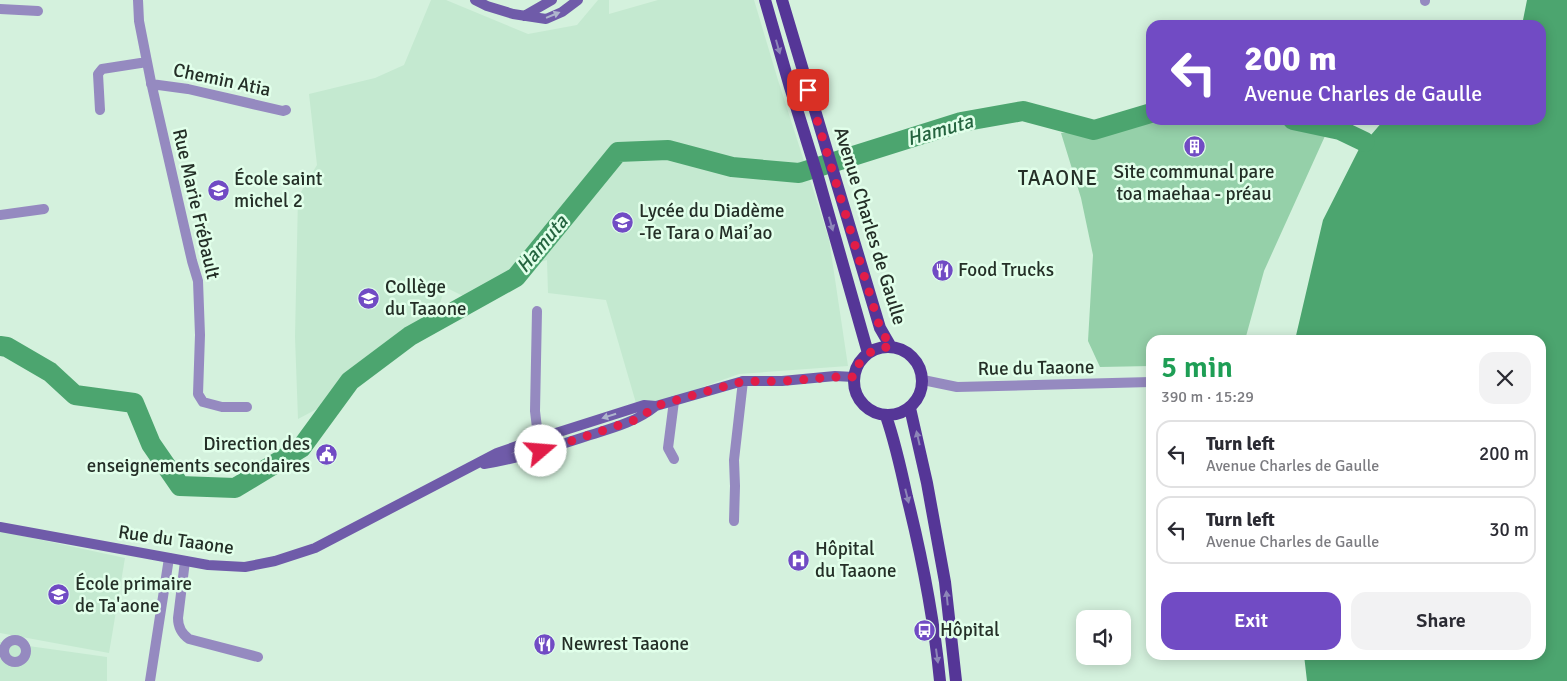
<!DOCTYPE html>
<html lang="en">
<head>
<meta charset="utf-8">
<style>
  body { margin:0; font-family:Signika,sans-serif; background:#f2f2f3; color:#2b2b33; height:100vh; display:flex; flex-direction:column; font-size:19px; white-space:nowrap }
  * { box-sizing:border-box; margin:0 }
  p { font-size:16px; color:#7c7c81 }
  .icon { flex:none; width:28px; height:28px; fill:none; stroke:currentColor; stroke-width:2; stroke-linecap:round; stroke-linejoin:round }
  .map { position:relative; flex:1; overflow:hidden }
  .drawer { position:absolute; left:1146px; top:335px; width:400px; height:325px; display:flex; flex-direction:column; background:#fff; border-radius:15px; box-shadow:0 2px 12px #0003 }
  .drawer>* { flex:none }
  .banner { position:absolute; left:1146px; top:20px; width:400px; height:105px; border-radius:15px; box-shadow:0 2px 12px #0003; background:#714bc4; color:#fff; overflow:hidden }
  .buttons { position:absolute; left:1076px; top:610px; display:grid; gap:10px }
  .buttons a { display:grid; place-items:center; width:55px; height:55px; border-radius:10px; background:#fff; box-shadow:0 2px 12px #0003; font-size:25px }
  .pin { position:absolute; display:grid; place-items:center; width:42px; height:42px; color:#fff; margin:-21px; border-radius:10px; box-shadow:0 2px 8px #0006 }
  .me { position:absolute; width:55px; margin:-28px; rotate:72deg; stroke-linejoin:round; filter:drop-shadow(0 0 4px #0008) }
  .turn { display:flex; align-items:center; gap:18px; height:105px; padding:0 15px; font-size:22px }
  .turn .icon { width:65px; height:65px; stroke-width:2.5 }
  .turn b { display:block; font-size:35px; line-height:42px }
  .round { display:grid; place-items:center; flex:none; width:52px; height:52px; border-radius:15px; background:#f2f2f3 }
  .overview { display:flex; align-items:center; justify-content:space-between; height:85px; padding:0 15px }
  h1 { font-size:30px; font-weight:600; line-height:38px; color:#1e9e55 }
  .primary-button { display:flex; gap:10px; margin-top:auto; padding:10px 15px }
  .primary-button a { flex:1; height:58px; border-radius:15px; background:#714bc4; color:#fff; font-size:20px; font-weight:600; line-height:58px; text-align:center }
  .primary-button a+a { background:#f2f2f3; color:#2b2b33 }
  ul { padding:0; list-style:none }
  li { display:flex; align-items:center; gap:15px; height:68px; margin:0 10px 8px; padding:0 5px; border:2px solid #e1e1e2; border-radius:15px }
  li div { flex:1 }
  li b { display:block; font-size:19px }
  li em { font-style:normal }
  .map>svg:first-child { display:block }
  .built { fill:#c4e9d0 }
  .green { fill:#95d0a9 }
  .water { fill:#4ca56f }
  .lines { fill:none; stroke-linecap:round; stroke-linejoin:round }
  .river { stroke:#4ca56f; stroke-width:20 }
  .minor { stroke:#958ac0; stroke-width:10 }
  .secondary { stroke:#6f5ba9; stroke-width:10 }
  .primary { stroke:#553697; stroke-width:12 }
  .oneway { fill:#aeb5cd }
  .oneway2 { fill:#8d86b8 }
  .route { stroke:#e11d48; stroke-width:9; stroke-dasharray:0 16.2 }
  .labels { text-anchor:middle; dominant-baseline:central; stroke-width:5; stroke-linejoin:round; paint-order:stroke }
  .street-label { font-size:19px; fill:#242f27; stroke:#e1ffea }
  .poi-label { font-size:19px; fill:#242f27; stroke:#e1ffea; text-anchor:start }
  .water-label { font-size:20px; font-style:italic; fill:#24643f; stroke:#e1ffea }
  .quarter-label { font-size:21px; letter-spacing:1px; fill:#242f27; stroke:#e1ffea }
</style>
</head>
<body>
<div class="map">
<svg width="1567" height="681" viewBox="0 0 1567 681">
  <rect width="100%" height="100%" fill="#d4f1dd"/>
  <path class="built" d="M431,0H446L528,34L577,25L598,0H609V14L658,0H754L778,80L829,239L848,366L739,374L638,410L606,300L548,293L547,260L531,265L463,296L445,287L438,310L377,351L330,402L298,419L295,337L298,197L317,165L309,94L375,78L404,65Z
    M0,531L125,558L109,653L0,633Z
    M0,642L107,657V681H0Z"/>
  <path class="green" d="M1173,120H1278L1325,136L1264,271L1245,340H1151V366L1100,367L1088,341L1093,255L1081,198L1061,133Z"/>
  <path class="water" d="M1527,0H1567V681H1307L1304,655H1541V340H1295L1323,220L1359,149L1383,121L1541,120V25H1522Z"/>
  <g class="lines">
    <path class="river" d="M1293,120L1340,130L1365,142
      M0,346L7,347L50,372L75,395L134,403L151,444L180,486L235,488L301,448L350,381L410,336L516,277L618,152L668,150L732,167L799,173L961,122L1023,111L1094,130L1151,113"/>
    <path class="minor" d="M138,0L139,21L151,82L192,261L198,281L200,335L198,394L203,402L222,407H247
      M1425,0V1
      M0,9L38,11
      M151,84L188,89L283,111L286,110
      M100,110L98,74L102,69L147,62
      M0,215L44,209
      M537,311L535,411L539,445
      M923,380L957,387L1151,382
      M674,401L668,448L674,459
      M734,521L735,486L734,460L743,381
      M185,561L178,618C178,627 182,634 189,639L258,657
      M4 651a11 11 0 1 1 22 0a11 11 0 1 1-22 0Z
      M150,681L169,558"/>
    <path class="secondary" d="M475,0L487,6L513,14L546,19L562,12L578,0
      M524,16L552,0
      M484,464C516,459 547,449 578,439C605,430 634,424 656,406
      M0,527L208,565L245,567L275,561L315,548L497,453L537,439L644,405L656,406L743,381H782L835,376L854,377"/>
    <path class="primary" d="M765,0L790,87L818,177L868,353
      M782,0L880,328L891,347
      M854 381a34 34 0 1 1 68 0a34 34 0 1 1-68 0Z
      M910,408L927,483L945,582L956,681
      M886,416C895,442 901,469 907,497C922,557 934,619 940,681"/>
  </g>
  <defs><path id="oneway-solid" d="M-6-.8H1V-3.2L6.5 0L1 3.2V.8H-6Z" transform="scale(1.25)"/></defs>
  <g class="oneway">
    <use href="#oneway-solid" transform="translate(553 15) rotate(-22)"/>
    <use href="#oneway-solid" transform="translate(609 416) rotate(162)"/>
  </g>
  <g class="oneway2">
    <use href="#oneway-solid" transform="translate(778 47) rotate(74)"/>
    <use href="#oneway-solid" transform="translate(831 224) rotate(74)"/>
    <use href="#oneway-solid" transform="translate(918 438) rotate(-103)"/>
    <use href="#oneway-solid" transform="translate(907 496) rotate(76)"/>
    <use href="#oneway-solid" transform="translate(947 598) rotate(-96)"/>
    <use href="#oneway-solid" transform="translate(937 656) rotate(82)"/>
  </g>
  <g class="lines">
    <path class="route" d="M541,451L638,419L656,406L736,383C751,380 767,382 783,381C807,380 830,376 854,377C858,358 872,347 891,347L880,328L808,90"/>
  </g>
  <defs>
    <symbol id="building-disc" viewBox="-11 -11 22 22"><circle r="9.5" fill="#714bc4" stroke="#e1ffea"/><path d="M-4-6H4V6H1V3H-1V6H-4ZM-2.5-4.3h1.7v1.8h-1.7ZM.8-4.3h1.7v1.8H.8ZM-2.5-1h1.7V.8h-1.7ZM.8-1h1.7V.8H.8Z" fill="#fff"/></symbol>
    <symbol id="school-disc" viewBox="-11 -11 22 22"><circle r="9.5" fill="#714bc4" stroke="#e1ffea"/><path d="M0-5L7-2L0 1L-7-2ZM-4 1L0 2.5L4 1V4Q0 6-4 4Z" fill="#fff"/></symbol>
    <symbol id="restaurant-disc" viewBox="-11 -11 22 22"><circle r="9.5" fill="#714bc4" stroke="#e1ffea"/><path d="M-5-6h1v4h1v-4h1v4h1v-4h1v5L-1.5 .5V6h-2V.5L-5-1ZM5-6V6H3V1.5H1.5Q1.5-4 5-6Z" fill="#fff"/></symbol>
    <symbol id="civic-disc" viewBox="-11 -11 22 22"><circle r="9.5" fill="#714bc4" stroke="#e1ffea"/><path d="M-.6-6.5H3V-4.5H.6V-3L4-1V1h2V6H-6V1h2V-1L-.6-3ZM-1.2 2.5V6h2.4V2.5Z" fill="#fff"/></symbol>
    <symbol id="hospital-disc" viewBox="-11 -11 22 22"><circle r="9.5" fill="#714bc4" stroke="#e1ffea"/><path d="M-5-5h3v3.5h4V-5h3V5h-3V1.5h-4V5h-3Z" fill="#fff"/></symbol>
    <symbol id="bus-disc" viewBox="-11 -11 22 22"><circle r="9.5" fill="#714bc4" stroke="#e1ffea"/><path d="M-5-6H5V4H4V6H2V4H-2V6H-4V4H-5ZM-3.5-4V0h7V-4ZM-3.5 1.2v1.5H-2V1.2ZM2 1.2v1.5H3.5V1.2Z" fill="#fff"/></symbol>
  </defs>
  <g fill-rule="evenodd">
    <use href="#building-disc" x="1182" y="134" width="25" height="25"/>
    <use href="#school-disc" x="206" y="178" width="25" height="25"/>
    <use href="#school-disc" x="610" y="210" width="25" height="25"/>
    <use href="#restaurant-disc" x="930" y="258" width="25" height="25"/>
    <use href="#school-disc" x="356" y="286" width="25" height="25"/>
    <use href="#civic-disc" x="314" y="442" width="25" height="25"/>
    <use href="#hospital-disc" x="786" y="548" width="25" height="25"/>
    <use href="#school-disc" x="46" y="582" width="25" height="25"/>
    <use href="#bus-disc" x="912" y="618" width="25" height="25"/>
    <use href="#restaurant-disc" x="532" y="632" width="25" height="25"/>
  </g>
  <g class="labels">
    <g class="street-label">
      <text transform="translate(222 80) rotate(12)">Chemin Atia</text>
      <text transform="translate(196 204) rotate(77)">Rue Marie Frébault</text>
      <text transform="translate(870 226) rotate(73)">Avenue Charles de Gaulle</text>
      <text transform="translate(1036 368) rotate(-1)">Rue du Taaone</text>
      <text transform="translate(176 540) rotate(8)">Rue du Taaone</text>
    </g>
    <g class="poi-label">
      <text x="1194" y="172" text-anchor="middle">Site communal pare<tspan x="1194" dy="22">toa maehaa - préau</tspan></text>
      <text x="234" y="179">École saint<tspan x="234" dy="22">michel 2</tspan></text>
      <text x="639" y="211">Lycée du Diadème<tspan x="639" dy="22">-Te Tara o Mai’ao</tspan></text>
      <text x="958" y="270">Food Trucks</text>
      <text x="385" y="287">Collège<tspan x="385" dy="22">du Taaone</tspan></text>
      <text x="310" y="444" text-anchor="end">Direction des<tspan x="310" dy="22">enseignements secondaires</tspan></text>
      <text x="815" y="549">Hôpital<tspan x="815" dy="22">du Taaone</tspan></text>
      <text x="75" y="584">École primaire<tspan x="75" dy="22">de Ta'aone</tspan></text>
      <text x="940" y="630">Hôpital</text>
      <text x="561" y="644">Newrest Taaone</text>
    </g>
    <g class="water-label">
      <text transform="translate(940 130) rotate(-16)">Hamuta</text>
      <text transform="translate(542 244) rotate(-50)">Hamuta</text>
    </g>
    <g class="quarter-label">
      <text x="1058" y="178">TAAONE</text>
    </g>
  </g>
</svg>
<div class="buttons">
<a><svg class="icon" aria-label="sound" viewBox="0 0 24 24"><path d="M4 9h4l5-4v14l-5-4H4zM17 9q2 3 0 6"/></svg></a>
</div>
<div class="pin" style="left:808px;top:90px;background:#d93025"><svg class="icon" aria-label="arrive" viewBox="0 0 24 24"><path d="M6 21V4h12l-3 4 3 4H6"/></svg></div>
<svg class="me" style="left:541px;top:451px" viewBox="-20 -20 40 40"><circle r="19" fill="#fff"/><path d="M0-13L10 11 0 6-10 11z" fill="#e11d48"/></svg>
<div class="banner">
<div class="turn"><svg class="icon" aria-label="left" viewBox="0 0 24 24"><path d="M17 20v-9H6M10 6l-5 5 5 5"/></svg><div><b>200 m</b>Avenue Charles de Gaulle</div></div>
</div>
<section class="drawer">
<div class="overview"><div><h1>5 min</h1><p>390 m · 15:29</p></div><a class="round"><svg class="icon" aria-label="close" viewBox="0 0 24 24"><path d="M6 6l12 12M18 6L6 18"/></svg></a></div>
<ul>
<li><svg class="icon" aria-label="left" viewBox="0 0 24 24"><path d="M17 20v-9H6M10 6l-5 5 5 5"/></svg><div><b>Turn left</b><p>Avenue Charles de Gaulle</p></div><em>200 m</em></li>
<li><svg class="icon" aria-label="left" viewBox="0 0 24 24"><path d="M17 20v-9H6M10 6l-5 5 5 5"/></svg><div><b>Turn left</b><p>Avenue Charles de Gaulle</p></div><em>30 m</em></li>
</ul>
<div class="primary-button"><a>Exit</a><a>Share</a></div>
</section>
</div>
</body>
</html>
